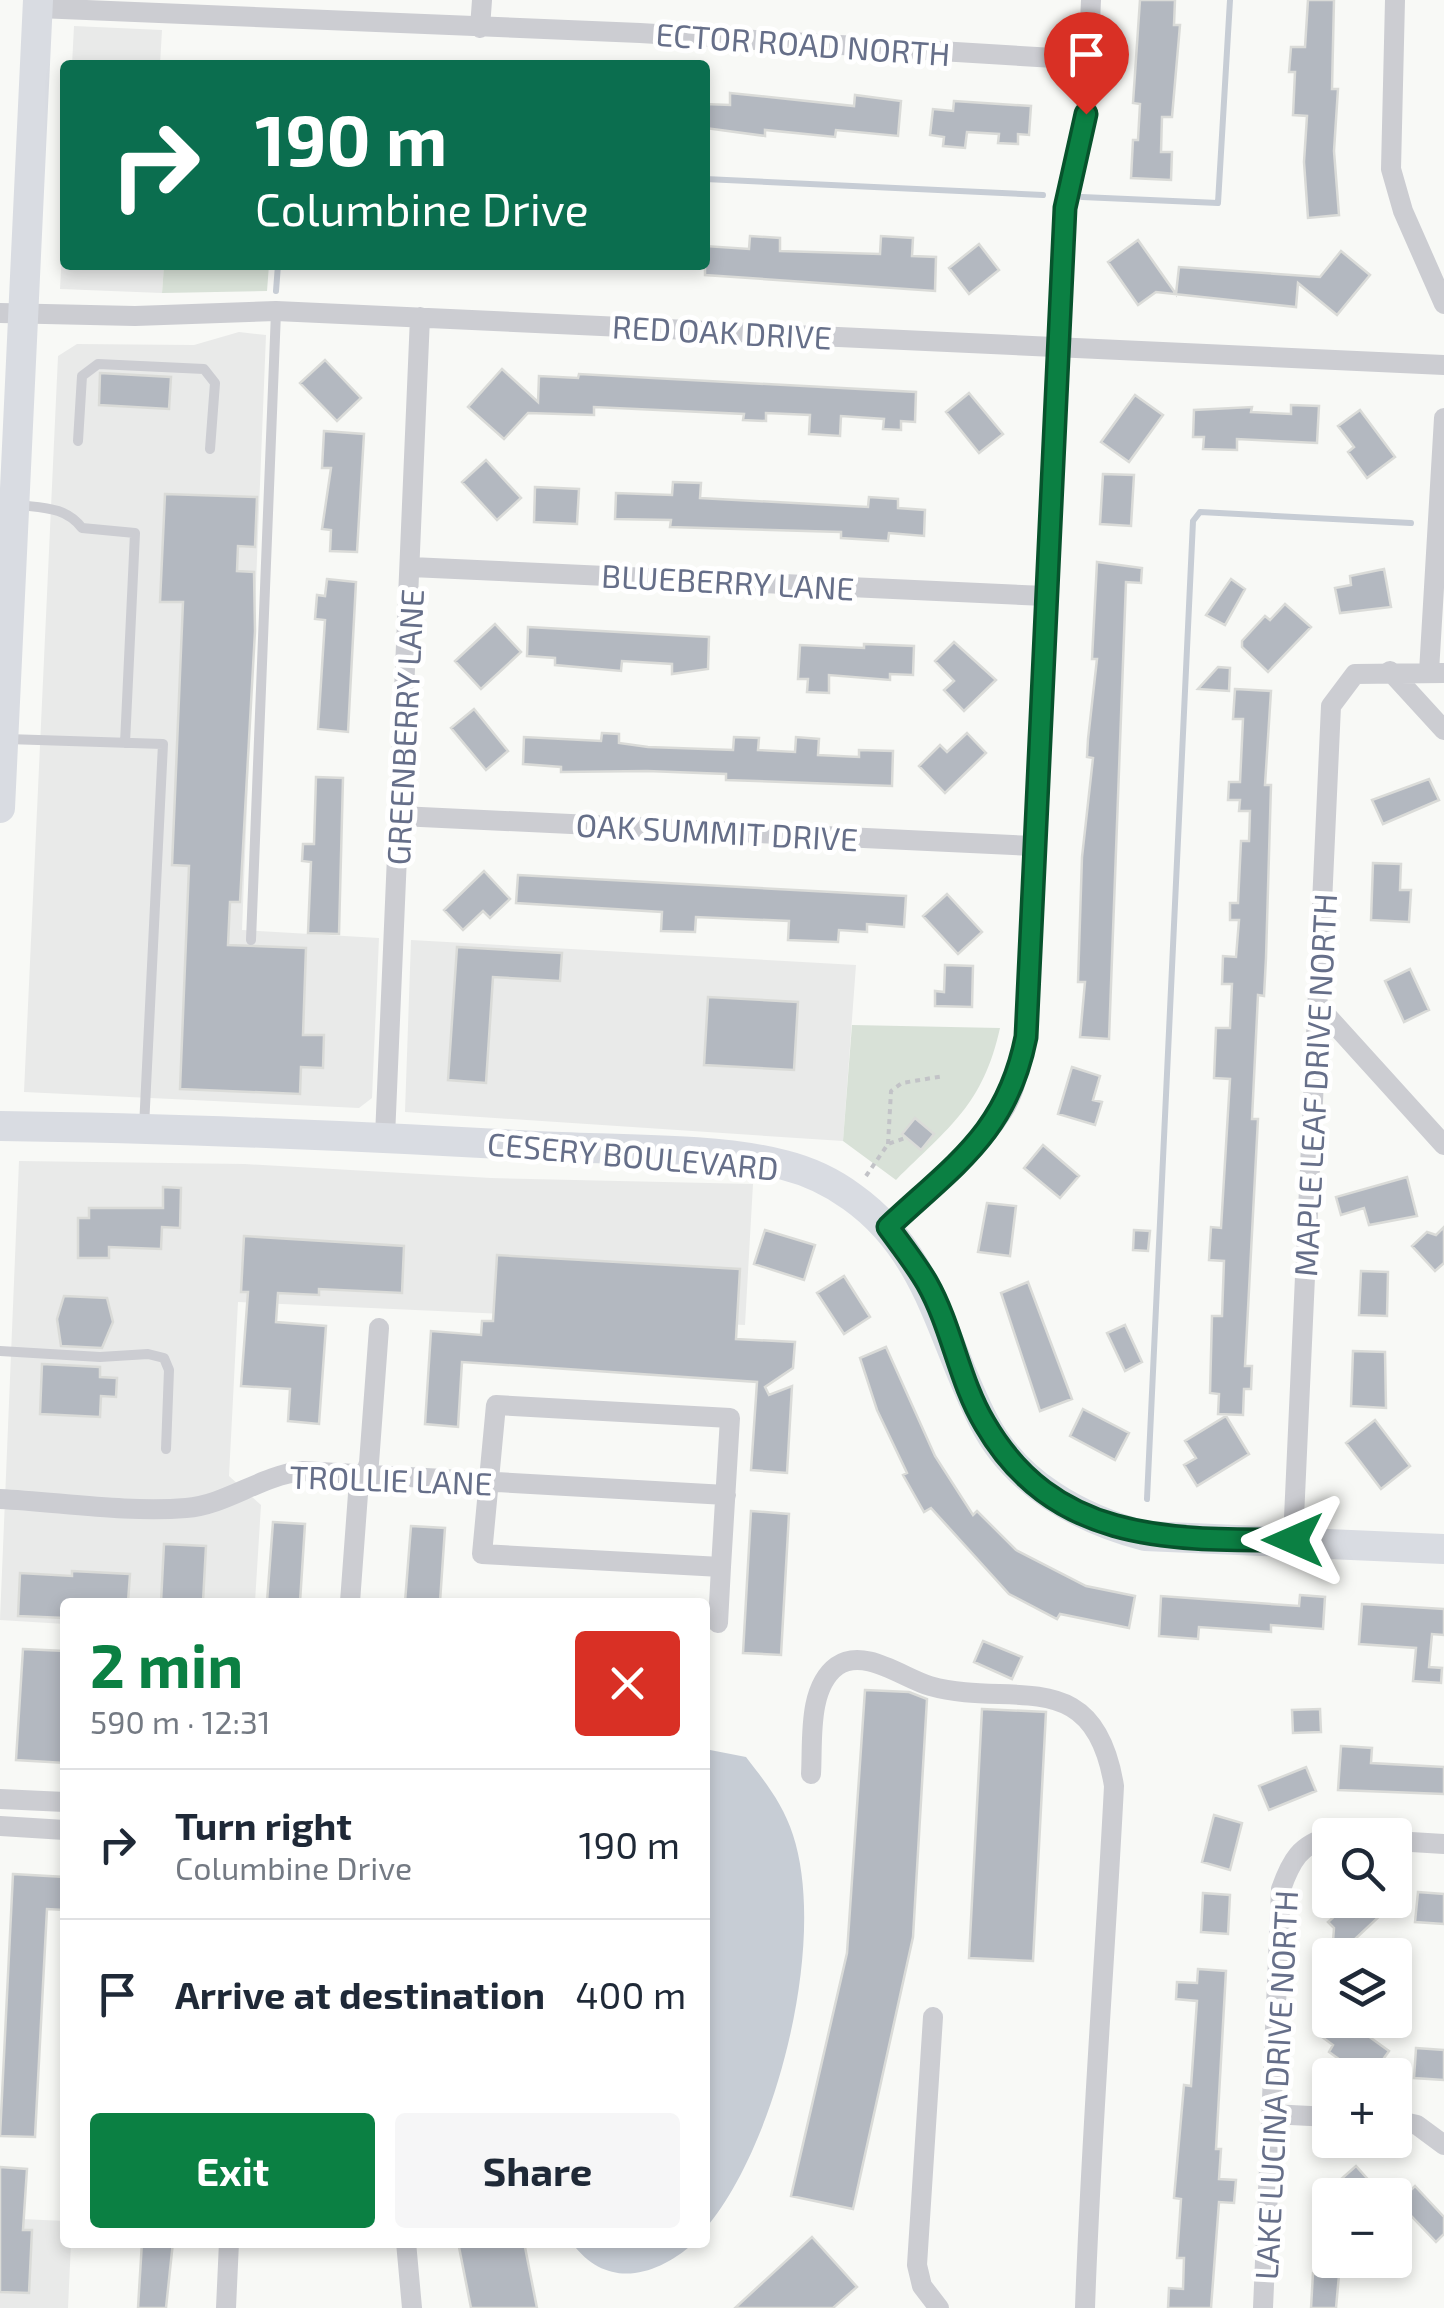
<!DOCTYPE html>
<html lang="en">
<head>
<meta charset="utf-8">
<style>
  body { margin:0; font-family:"Exo 2",sans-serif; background:#f6f6f7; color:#1f2937; height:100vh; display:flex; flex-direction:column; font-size:38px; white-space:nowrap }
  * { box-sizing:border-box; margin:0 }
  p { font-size:32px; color:#747a83 }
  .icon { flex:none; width:55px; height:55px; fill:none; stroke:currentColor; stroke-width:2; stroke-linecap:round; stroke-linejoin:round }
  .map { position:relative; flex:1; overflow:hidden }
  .sheet { position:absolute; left:60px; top:1598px; width:650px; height:650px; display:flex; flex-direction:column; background:#fff; border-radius:10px; box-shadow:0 5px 15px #0003 }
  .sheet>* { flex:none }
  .guide { position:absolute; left:60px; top:60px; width:650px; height:210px; border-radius:10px; box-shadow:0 5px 15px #0003; background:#0b6e4f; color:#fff; overflow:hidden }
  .buttons { position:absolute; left:1312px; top:1818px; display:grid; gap:20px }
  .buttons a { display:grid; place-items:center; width:100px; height:100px; border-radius:10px; background:#fff; box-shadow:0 5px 15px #0003; font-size:50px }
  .pin { position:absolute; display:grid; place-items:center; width:85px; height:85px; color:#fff; margin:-102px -42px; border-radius:50% 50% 50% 0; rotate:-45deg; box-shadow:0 0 10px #0007 }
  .pin .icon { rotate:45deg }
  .me { position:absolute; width:110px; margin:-55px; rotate:270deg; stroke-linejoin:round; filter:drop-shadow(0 0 8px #0008) }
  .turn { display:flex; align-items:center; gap:35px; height:210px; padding:0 30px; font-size:45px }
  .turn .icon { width:130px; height:130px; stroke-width:2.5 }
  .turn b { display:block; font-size:70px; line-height:85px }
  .round { display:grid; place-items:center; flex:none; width:105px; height:105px; border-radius:10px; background:#f6f6f7 }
  .overview { display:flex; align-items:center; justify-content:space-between; height:170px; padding:0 30px }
  h1 { font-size:60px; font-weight:700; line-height:75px; color:#0b8043 }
  .primary-button { display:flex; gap:20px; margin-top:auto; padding:20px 30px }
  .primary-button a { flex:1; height:115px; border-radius:10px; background:#0b8043; color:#fff; font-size:40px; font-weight:700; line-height:115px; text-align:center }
  .primary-button a+a { background:#f6f6f7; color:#1f2937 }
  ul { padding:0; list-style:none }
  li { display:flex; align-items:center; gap:30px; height:150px; padding:0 30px; border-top:2px solid #e0e1e3 }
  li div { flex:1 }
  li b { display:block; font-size:38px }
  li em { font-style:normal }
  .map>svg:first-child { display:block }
  .built { fill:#e9eae9 }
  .green { fill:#d8e1d7 }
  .water { fill:#c7cdd5 }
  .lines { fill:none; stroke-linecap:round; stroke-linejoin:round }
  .stream { stroke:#c7cdd5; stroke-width:6 }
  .building { fill:#b3b8c0; stroke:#dadbd8; stroke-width:2.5 }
  .path { stroke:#c2c3c7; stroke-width:4; stroke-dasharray:5 5; stroke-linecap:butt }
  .lane { stroke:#cccdd2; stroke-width:10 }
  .street { stroke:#cccdd2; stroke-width:20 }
  .secondary { stroke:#d9dce2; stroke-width:30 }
  .route-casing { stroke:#07532c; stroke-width:25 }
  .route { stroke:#0b8043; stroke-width:18 }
  .labels { text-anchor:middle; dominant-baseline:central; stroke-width:10; stroke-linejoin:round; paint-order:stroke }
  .street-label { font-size:32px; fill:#666f89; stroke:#fff }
</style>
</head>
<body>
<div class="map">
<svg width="1444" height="2308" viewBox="0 0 1444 2308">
  <rect width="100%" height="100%" fill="#f8f9f6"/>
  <path class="built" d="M74,26L162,30L160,65H72Z
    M65,196V265H164L162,293L60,289Z
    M239,332L266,335L242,930L379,938L372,1098L359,1108L24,1092L58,356L77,344L194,345Z
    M411,940L856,965L843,1141L405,1112Z
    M19,1161L245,1164L491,1178L753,1184L745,1325L238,1302L229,1476L261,1505L255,1602H65V1624L0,1620Z
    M0,2218L65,2221V2242L71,2243L68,2308H0Z"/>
  <path class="green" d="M164,265H269L267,291L162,293Z
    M852,1025L1000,1028C983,1105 949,1127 896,1180L843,1141Z"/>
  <path class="water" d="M705,1749L746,1757C766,1783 783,1804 793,1835C828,1942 776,2146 705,2229Z
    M572,2243H694C655,2277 607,2290 572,2243Z"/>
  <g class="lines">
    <path class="stream" d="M705,179L1043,195
      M1082,197L1218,203L1230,0
      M276,291L278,265
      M1147,1499L1193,521L1200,512L1411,523"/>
  </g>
  <path class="building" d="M1140,0H1175L1174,25H1180L1172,117H1162L1161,152H1172L1171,180L1131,178L1133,140H1138L1140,104L1133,103Z
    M1308,0H1334L1332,89H1338L1334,151L1339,215L1308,218L1304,162L1307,116L1293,115L1295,72H1289L1291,47H1305Z
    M730,93L854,106L855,95L901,101L898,136L836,130L835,137L765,130V136L705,128V104L730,105Z
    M954,101L1031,106L1029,135L1018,134V144L998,143L999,134L967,132L965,148L943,146L944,137L930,135L933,109L953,111Z
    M750,236L780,238V251L880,254L881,236L913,238L912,256L936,257L935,291L705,275V246L749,249Z
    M1138,240L1176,294L1179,267L1320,277L1341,251L1370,275L1337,315L1298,283L1296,307L1156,292L1138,305L1108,262Z
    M979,244L999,270L969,294L949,268Z
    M325,360L361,398L337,421L300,383Z
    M502,369L538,402L539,376L578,378L579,374L916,392L915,422L901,421V430L883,429L884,419L841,416L840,436L809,434L810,415L766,413V421L743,420L744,414L594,407V415L528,413L504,439L468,407Z
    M100,373L171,377L169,409L99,405Z
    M969,393L1003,434L979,453L946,412Z
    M1135,395L1163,415L1129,462L1101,442Z
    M1291,405L1319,406L1317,443L1237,439V450L1203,449L1204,437H1193L1194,410L1252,407L1251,412L1291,414Z
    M1360,410L1395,457L1367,478L1348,452L1354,447L1338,426Z
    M324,431L364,434L357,552L330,551L331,530L322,529L331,468H322Z
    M486,460L521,498L497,520L462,482Z
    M1103,474L1134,475L1131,526L1100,524Z
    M673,482L701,483L700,498L868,507L869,497L898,499V508L925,510L924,536L889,533L888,541L841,538V532L670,527L671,520L615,519L616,493L672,495Z
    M535,487L579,489L577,524L534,522Z
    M165,494L257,497L255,547L238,546L237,571L254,572L255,631L240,902H230L228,945L306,948L303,1035H324L323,1068L301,1067L300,1094L180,1089L189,866L172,865L183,602H160Z
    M1097,562L1142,568L1141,583L1126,582L1109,1039L1080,1037L1085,982H1078L1082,857L1093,758L1087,757L1088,739L1097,659H1092Z
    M1384,569L1391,607L1340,613L1335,588L1351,585L1350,576Z
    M327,579L356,582L348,732L318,729L325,620L315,619L317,595L325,596Z
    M1231,579L1245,589L1225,625L1206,615Z
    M1285,604L1311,627L1268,672L1242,647V641L1265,616L1270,620Z
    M495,624L521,652L481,689L455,661Z
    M528,627L709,637L708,669L672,674V664L622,661L621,671L555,665V658L527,656Z
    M954,642L996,680L964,711L944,690L954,681L935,661Z
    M864,644L914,646L913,675L890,674V680L829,675V693L807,692L808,679H798L800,645L864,648Z
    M1218,667L1230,668L1229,691L1198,689Z
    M1235,689L1271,691L1265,785H1271L1266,958L1264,996L1258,995L1252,1119H1258L1245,1366H1252L1251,1389H1244L1243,1415L1218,1414L1219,1394L1210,1393L1212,1316H1222L1224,1261L1209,1260L1211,1227L1221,1228L1230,1079L1214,1078L1216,1028H1230L1232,984H1222L1223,956L1236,957L1239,920H1230V903H1238L1241,841H1249L1250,811H1239L1240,800H1228L1229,782H1240L1243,719H1233Z
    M474,709L508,751L486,770L451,728Z
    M602,733L619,734V743L648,747L733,750L734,737L759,738L758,750L795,752L796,737L819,739L818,755L859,757V750L893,751L892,786L726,780V774L647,771L561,772V767L523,764L524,737L601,741Z
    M967,733L986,753L945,793L919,766L940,745L947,752Z
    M316,777L343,778L339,934L308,933L311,862L302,861L303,844H314Z
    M1429,779L1439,800L1383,824L1372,800Z
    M1373,863L1401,864L1400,890H1411L1409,922L1371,920Z
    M484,871L510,899L490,918L483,911L463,930L444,910Z
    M518,875L906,896L904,927L867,924V932L839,930L838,942L788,940L789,921L696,917L695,932L661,931L662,912L516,903Z
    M947,894L982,932L958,954L923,916Z
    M457,947L562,953L560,981L493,977L486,1083L448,1080Z
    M945,965L973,966L972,1007L935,1006V991L944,992Z
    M1410,969L1429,1010L1404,1022L1385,981Z
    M708,997L798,1002L794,1070L704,1065Z
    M1072,1067L1100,1076L1093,1100L1102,1102L1095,1125L1058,1114Z
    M915,1118L934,1134L921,1150L902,1134Z
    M1043,1145L1079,1176L1060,1198L1024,1168Z
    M1407,1177L1417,1216L1369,1225L1364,1208L1341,1215L1336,1197Z
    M163,1187L181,1188L180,1228L162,1227L161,1249L109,1247V1258H78V1218H89V1208H163Z
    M987,1203L1016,1206L1010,1256L978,1252Z
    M1444,1227V1263L1435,1271L1412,1246L1427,1232L1436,1235Z
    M765,1230L815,1245L804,1280L754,1264Z
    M1134,1230L1150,1231L1148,1251L1133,1250Z
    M244,1236L404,1246L402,1293L319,1289V1295L278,1293L276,1322L326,1326L319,1424L288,1421L290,1389L241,1386L248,1292H241Z
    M497,1255L740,1269L736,1339L795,1342L793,1368L765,1387L769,1395L792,1386L787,1473L751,1470L757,1382L462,1362L458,1427L425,1424L431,1331L481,1335L482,1321H493Z
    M1361,1271L1388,1272L1387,1316L1359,1315Z
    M844,1276L870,1317L844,1334L817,1293Z
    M1028,1282L1072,1399L1040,1411L1001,1293Z
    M64,1296L107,1298L113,1322L102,1348L61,1346L57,1319Z
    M1125,1325L1142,1362L1125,1371L1107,1333Z
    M886,1347L935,1456L973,1515L977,1511L1016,1550L1086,1586L1135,1596L1129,1628L1060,1614L1057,1619L1009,1594L931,1508L924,1512L903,1475L907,1473L877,1410L860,1358Z
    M1353,1351L1385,1352L1386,1408L1351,1406Z
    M42,1364L100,1367V1377L117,1378L116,1397L101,1396L100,1417L40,1414Z
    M1083,1409L1129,1433L1115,1460L1070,1436Z
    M1226,1416L1249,1454L1197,1486L1184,1465L1196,1458L1185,1441Z
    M1375,1420L1410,1466L1381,1489L1346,1443Z
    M751,1511L789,1514L781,1655L743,1653Z
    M273,1522L305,1524L300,1602H267Z
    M411,1526L445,1528L440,1602H405Z
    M164,1544L206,1546L203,1602H161Z
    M72,1571L130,1574L128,1602H65V1618L18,1616L20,1573L72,1576Z
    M1300,1595L1325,1597L1323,1629L1271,1625V1632L1199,1627L1198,1639L1159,1636L1161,1596L1299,1606Z
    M1362,1604L1444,1609V1635L1432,1634L1429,1667L1442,1668L1441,1683L1413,1681L1416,1648L1359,1644Z
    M983,1641L1022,1657L1012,1679L974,1662Z
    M23,1649L65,1651V1763L16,1760Z
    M865,1690L909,1692L927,1699L913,1937L853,2209L791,2196L847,1953Z
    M982,1709L1046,1712L1033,1961L969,1958Z
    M1320,1709L1321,1732L1293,1733L1292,1710Z
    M1341,1746L1372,1748L1371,1763L1444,1767V1794L1338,1790Z
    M1306,1767L1316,1791L1269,1810L1259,1786Z
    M1214,1815L1242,1823L1230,1870L1202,1862Z
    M13,1874L65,1877V1910L47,1909L35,2137L0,2136Z
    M1418,1892L1444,1894V1924L1415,1922Z
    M1203,1893L1230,1895L1228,1934L1201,1932Z
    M1352,1900H1372L1384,1912L1338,1955H1332L1334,1928L1328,1922Z
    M1198,1969L1226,1971L1216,2149H1221L1219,2179L1236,2180L1234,2203L1219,2202L1211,2308H1168L1169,2288L1183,2289L1184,2258H1177L1181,2199L1174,2198L1184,2085L1191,2086L1197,2001L1176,1999L1177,1982L1197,1983Z
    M1334,2020H1346L1389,2051L1372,2075H1361L1329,2052L1333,2045L1322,2037Z
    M1416,2048L1444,2050V2080L1414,2078Z
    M1356,2166L1374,2186L1363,2195H1323Z
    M0,2167L27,2169L23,2230H32L29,2293L0,2292Z
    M1415,2186L1444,2217V2234L1436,2242L1398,2202Z
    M812,2237L857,2287L833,2308H735Z
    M142,2242H173L166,2308H138Z
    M458,2242H524L537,2308H471Z
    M1313,2273L1339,2275L1336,2308H1311Z"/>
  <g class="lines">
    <path class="path" d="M888,1144L891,1091L902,1083L944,1076
      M866,1176L888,1144L908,1137"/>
    <path class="lane" d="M78,441L82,376L98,364L204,369L215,383L210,449
      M19,505C44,508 66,507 82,528L135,533L125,743
      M7,739L163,744L144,1127
      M251,940L276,312
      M0,1351L100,1357L148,1354L164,1358L169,1370L166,1449"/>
    <path class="street" d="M1395,0L1391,169L1403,211L1444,304
      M38,8L640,33L1088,60
      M480,28L482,0
      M0,313L135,316L276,311L1444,365
      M411,567L1045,596
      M1390,671L1444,730
      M1429,672L1444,418
      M400,816L1034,846
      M1319,1007L1444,1145
      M385,1137L420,317
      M888,1227C926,1191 975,1156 1003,1111C1017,1089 1021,1062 1025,1037L1065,208L1086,114L1091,0
      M496,1405L730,1418L721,1567L482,1554Z
      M0,1499C59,1502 128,1513 186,1508C226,1505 260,1476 302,1471L726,1495
      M1293,1540L1331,706L1355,674L1444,673
      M350,1602L358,1494L369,1463L379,1328
      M718,1623L721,1567
      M811,1774C813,1742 807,1688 837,1666C864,1647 903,1678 930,1686C1011,1709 1094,1661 1114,1786C1105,1960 1091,2134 1085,2308
      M0,1799L65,1802
      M0,1826L65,1830
      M1395,1841L1444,1844
      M933,2017L917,2265L922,2286L939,2308
      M1271,2114L1330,2117
      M1395,2120L1417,2125L1444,2145
      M406,2242L412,2308
      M226,2308L229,2242
      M1263,2308L1281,1889C1291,1861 1300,1844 1330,1837"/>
    <path class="secondary" d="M0,808L38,0
      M0,1126C179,1128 357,1136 536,1146C609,1150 717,1147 784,1165C808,1171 833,1183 852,1197C931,1253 942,1342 984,1422C1016,1484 1080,1519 1145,1536L1444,1549"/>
  </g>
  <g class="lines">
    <defs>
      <path id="route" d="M1086,114L1065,208L1026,1037C1007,1133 955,1164 888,1227C901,1245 916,1264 927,1283C952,1327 959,1381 985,1424C1055,1544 1172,1540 1293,1540"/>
    </defs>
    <use href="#route" class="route-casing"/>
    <use href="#route" class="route"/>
  </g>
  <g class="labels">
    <g class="street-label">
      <text transform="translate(803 43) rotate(4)">ECTOR ROAD NORTH</text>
      <text transform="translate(722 331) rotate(3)">RED OAK DRIVE</text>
      <text transform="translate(728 581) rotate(3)">BLUEBERRY LANE</text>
      <text transform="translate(404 727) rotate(-87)">GREENBERRY LANE</text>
      <text transform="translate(717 831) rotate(3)">OAK SUMMIT DRIVE</text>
      <text transform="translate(1314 1085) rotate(-87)">MAPLE LEAF DRIVE NORTH</text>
      <text transform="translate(633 1155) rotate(5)">CESERY BOULEVARD</text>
      <text transform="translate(391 1479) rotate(2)">TROLLIE LANE</text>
      <text transform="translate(1275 2085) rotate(-87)">LAKE LUCINA DRIVE NORTH</text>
    </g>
  </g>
</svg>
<div class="buttons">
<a><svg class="icon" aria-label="search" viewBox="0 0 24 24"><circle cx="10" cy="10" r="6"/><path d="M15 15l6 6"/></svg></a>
<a><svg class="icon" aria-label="layers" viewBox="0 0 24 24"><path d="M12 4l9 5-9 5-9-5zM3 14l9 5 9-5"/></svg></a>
<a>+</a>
<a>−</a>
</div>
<div class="pin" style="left:1086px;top:114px;background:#d93025"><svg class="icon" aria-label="arrive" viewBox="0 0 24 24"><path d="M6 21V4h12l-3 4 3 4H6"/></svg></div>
<svg class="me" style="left:1293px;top:1540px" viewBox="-20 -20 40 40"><path d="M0-17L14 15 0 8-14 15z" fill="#0b8043" stroke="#fff" stroke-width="4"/></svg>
<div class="guide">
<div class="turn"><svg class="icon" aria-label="right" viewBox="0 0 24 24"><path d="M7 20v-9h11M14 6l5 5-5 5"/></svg><div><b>190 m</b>Columbine Drive</div></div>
</div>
<section class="sheet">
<div class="overview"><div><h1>2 min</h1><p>590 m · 12:31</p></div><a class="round" style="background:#d93025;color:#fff"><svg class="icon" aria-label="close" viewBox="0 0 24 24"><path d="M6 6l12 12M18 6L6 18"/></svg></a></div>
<ul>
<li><svg class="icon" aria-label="right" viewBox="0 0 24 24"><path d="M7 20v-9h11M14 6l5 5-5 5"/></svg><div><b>Turn right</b><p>Columbine Drive</p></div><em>190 m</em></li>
<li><svg class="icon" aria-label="arrive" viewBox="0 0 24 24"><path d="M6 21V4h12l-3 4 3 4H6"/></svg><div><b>Arrive at destination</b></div><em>400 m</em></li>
</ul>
<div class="primary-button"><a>Exit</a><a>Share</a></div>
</section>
</div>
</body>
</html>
